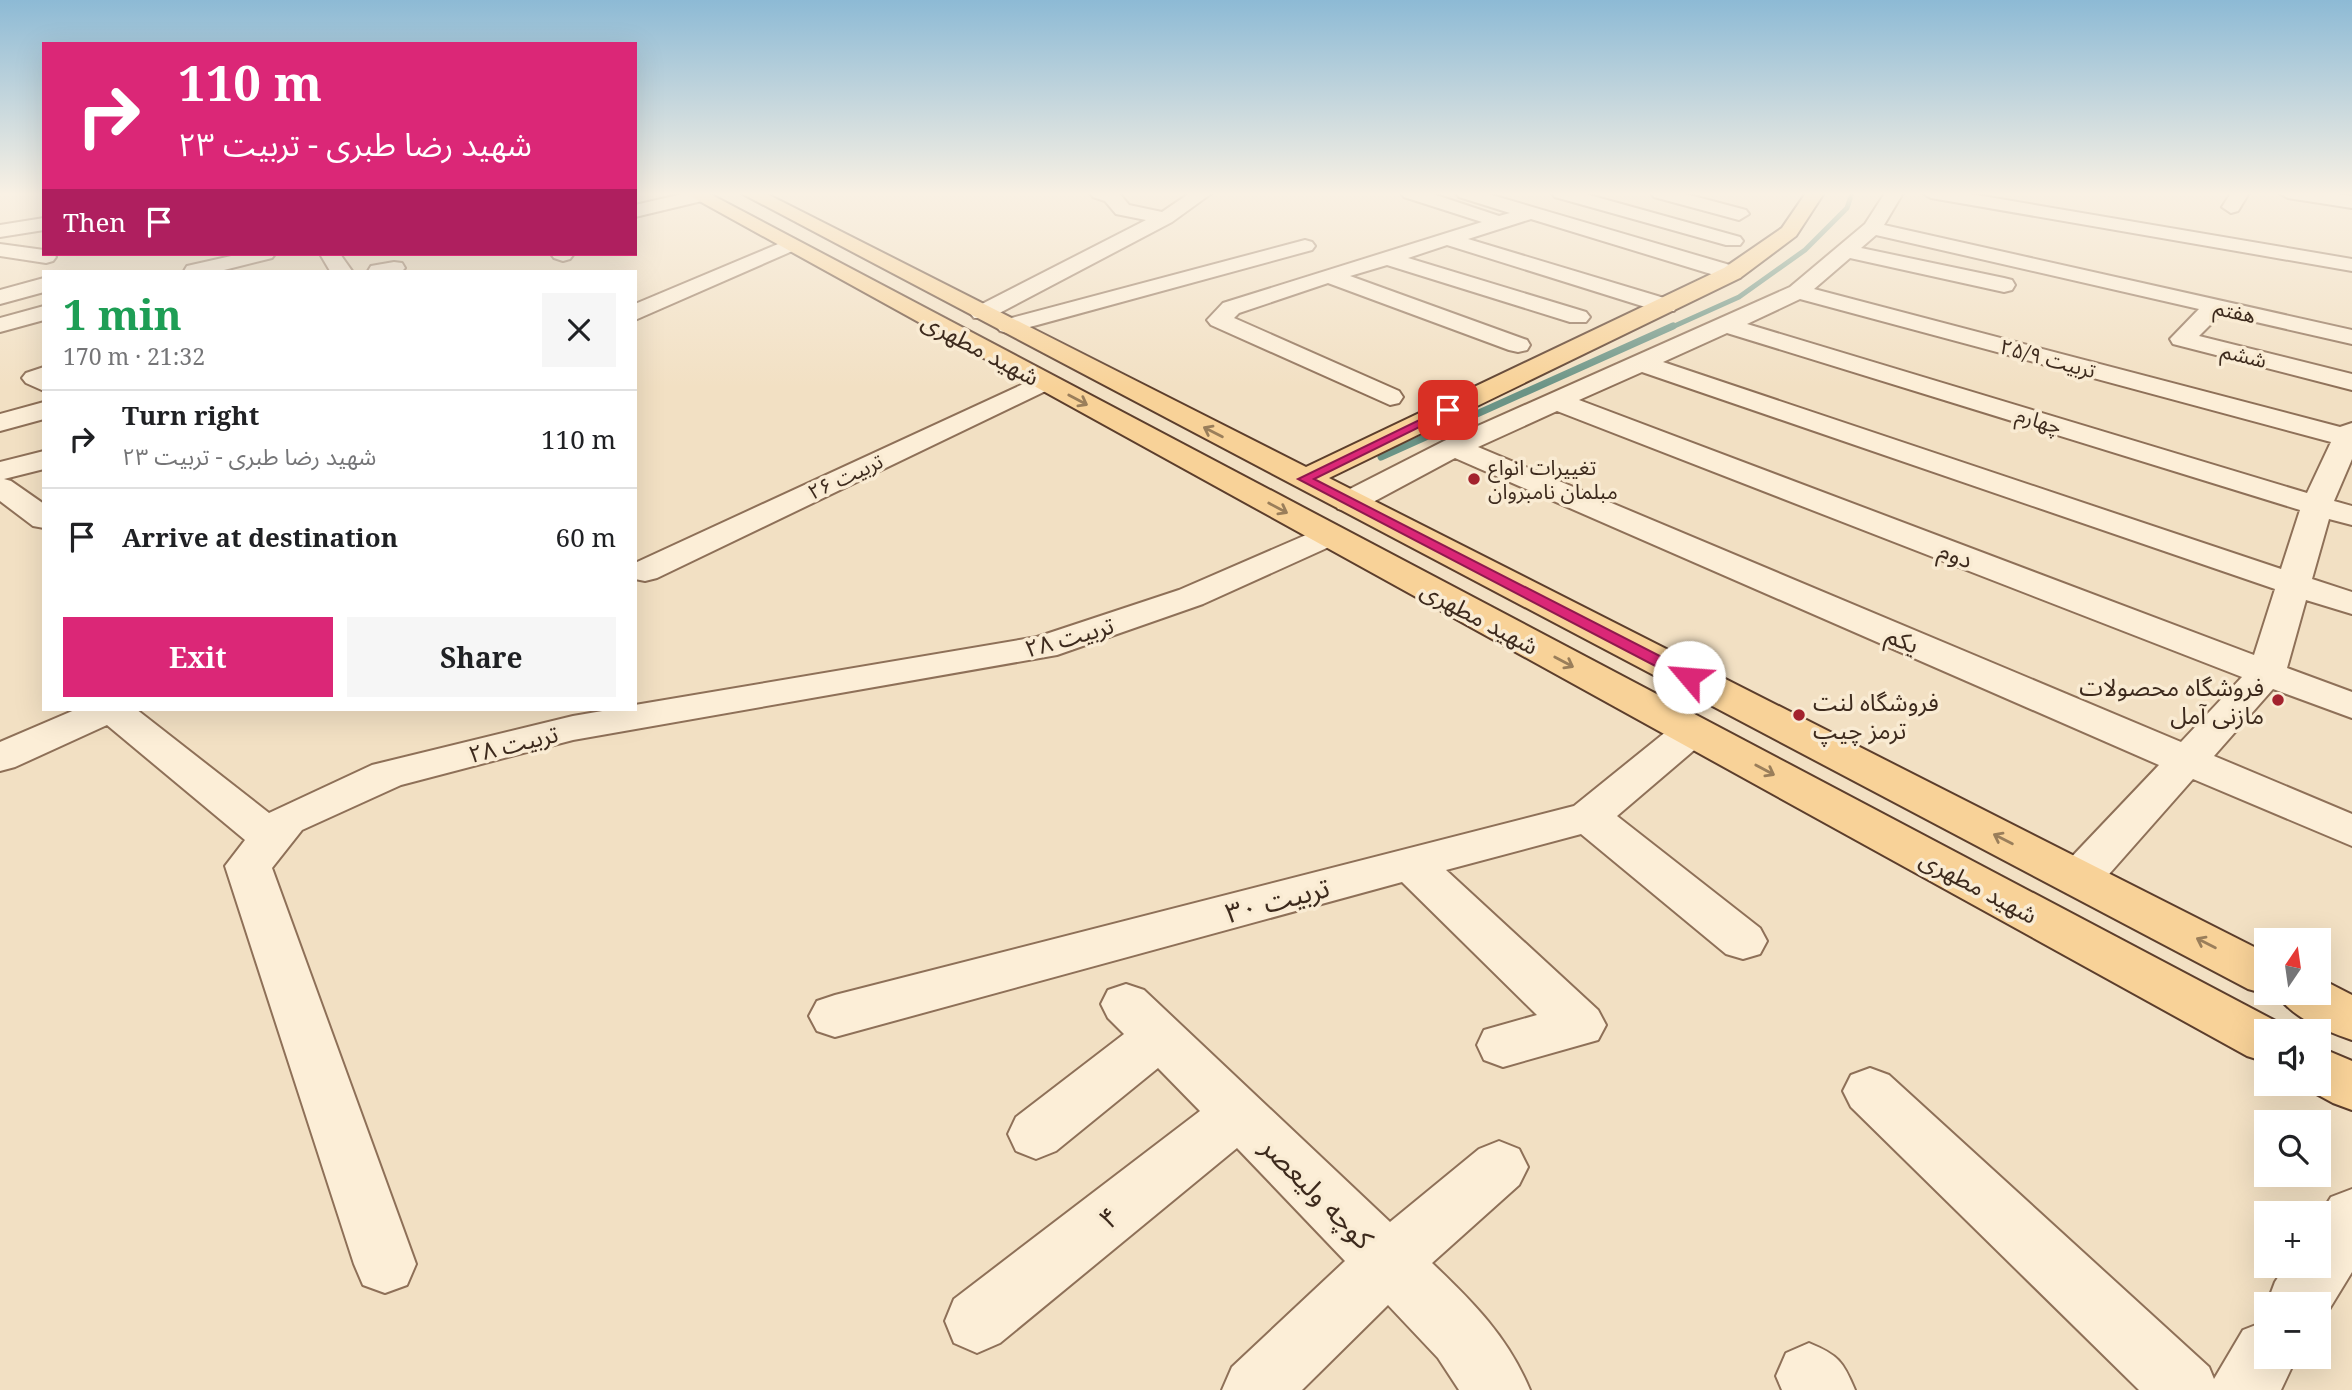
<!DOCTYPE html>
<html lang="en">
<head>
<meta charset="utf-8">
<style>
  body { margin:0; font-family:"Noto Serif","Noto Sans Arabic",serif; background:#f6f6f6; color:#202124; height:100vh; display:flex; flex-direction:column; font-size:26px; white-space:nowrap }
  * { box-sizing:border-box; margin:0 }
  p { font-size:23px; color:#757577 }
  .icon { flex:none; width:38px; height:38px; fill:none; stroke:currentColor; stroke-width:2; stroke-linecap:round; stroke-linejoin:round }
  .map { position:relative; flex:1; overflow:hidden }
  .details { position:absolute; left:42px; top:270px; width:595px; height:441px; display:flex; flex-direction:column; background:#fff; border-radius:0px; box-shadow:0 7px 28px #0002 }
  .details>* { flex:none }
  .top-card { position:absolute; left:42px; top:42px; width:595px; height:214px; border-radius:0px; box-shadow:0 7px 28px #0002; background:#db2777; color:#fff; overflow:hidden }
  .needle { width:46px; rotate:13deg }
  .fabs { position:absolute; left:2254px; top:928px; display:grid; gap:14px }
  .fabs a { display:grid; place-items:center; width:77px; height:77px; border-radius:0px; background:#fff; box-shadow:0 7px 28px #0002; font-size:35px }
  .pin { position:absolute; display:grid; place-items:center; width:60px; height:60px; color:#fff; margin:-30px; border-radius:14px; box-shadow:0 4px 10px #0006 }
  .me { position:absolute; width:77px; margin:-38px; rotate:297deg; stroke-linejoin:round; filter:drop-shadow(0 0 5px #0008) }
  .turn { display:flex; align-items:center; gap:24px; height:147px; padding:0 21px; font-size:32px }
  .turn .icon { width:91px; height:91px; stroke-width:2.5 }
  .turn b { display:block; font-size:49px; line-height:60px }
  .then { display:flex; align-items:center; height:66px; padding:0 21px; background:#0003; gap:14px; font-size:26px }
  .round { display:grid; place-items:center; flex:none; width:74px; height:74px; border-radius:0px; background:#f6f6f6 }
  .overview { display:flex; align-items:center; justify-content:space-between; height:119px; padding:0 21px }
  h1 { font-size:42px; font-weight:700; line-height:52px; color:#1e9e55 }
  .cta { display:flex; gap:14px; margin-top:auto; padding:14px 21px }
  .cta a { flex:1; height:80px; border-radius:0px; background:#db2777; color:#fff; font-size:28px; font-weight:700; line-height:80px; text-align:center }
  .cta a+a { background:#f6f6f6; color:#202124 }
  ul { padding:0; list-style:none }
  li { display:flex; align-items:center; gap:21px; height:98px; padding:0 21px; border-top:2px solid #e0e0e0 }
  li div { flex:1 }
  li b { display:block; font-size:26px }
  li em { font-style:normal }
  .map>svg:first-child { display:block }
  .lines { fill:none; stroke-linecap:round; stroke-linejoin:round }
  .stream-far1 { stroke:#6b9486; stroke-width:5 }
  .stream { stroke:#6b9486; stroke-width:7 }
  .minor-casing { stroke:#8e7058; stroke-width:4 }
  .major-casing { stroke:#5c3e2c; stroke-width:4 }
  .minor { fill:#fceed7; fill-rule:evenodd }
  .major { fill:#f8d298; fill-rule:evenodd }
  .oneway { stroke:#9a7e5a }
  .route { fill:#db2777; stroke:#8e194d; stroke-width:2 }
  .poi-dot { fill:#a3222d; stroke:#f9ebd3; stroke-width:2.5 }
  .labels { text-anchor:middle; dominant-baseline:central; stroke-width:7; stroke-linejoin:round; paint-order:stroke }
  .far-street-label { font-size:21px; fill:#3d2a1d; stroke:#f9ebd3 }
  .far-poi-label { font-size:21px; fill:#3d2a1d; stroke:#f9ebd3; text-anchor:start }
  .street-label { font-size:24px; fill:#3d2a1d; stroke:#f9ebd3 }
  .poi-label { font-size:24px; fill:#3d2a1d; stroke:#f9ebd3; text-anchor:end }
  .near-street-label { font-size:28px; fill:#3d2a1d; stroke:#f9ebd3 }
</style>
</head>
<body>
<div class="map">
<svg width="2352" height="1390" viewBox="0 0 2352 1390">
  <rect width="100%" height="100%" fill="#f2e0c3"/>
  <g class="lines">
    <path class="stream-far1" d="M1670,328L1739,297L1805,250L1847,208L1852,193"/>
    <path class="stream" d="M1381,457L1673,326"/>
    <defs>
      <path id="minor" d="M687,193H706L708,196L706,200L635,217V205Z
        M1090,193H1119L1129,205L1162,212L1190,193H1212L1172,222L990,318H974L970,313L974,308L1146,220L1116,214L1105,201L1093,197Z
        M1401,193H1430L1499,216L1510,213L1459,197L1456,193H1485L1740,268L1743,273L1740,278H1724L1531,219L1468,239L1674,301L1677,306L1674,311H1658L1447,245L1408,258L1586,312L1590,317L1586,322H1570L1387,265L1350,276L1527,340L1530,345L1527,350L1518,352L1509,350L1328,283L1239,313L1234,318L1399,391L1403,397L1399,403L1390,405L1211,325L1207,320L1223,303L1482,222L1404,197Z
        M1552,193H1582L1740,237L1743,241L1740,245H1726L1555,197Z
        M1651,193H1682L1746,210L1749,214L1739,220L1654,197Z
        M1885,193H1903L1884,225L2352,330V344L2221,314L2199,336L2352,374V390L2173,344L2170,339L2199,309L1876,235L1861,248L2004,278L2012,280L2015,285L2012,290L2004,292L1850,258L1814,289L2340,427L2352,423V459L2334,501L2352,506V525L2329,519L2312,579L2352,592V614L2306,600L2287,668L2352,692V718L2273,689L2214,756L2352,814V846L2193,779L2095,890L2079,894L2063,890L2056,878L2063,866L2159,765L1455,458L1360,509L1349,511L1338,509L1334,502L1338,495L1444,441L1790,287L1865,224ZM1800,299L2331,442L2307,493L1747,324ZM1727,333L2300,510L2281,569L1663,362ZM1642,372L2275,589L2254,655L1579,400ZM1557,411L2242,677L2181,742L1478,447Z
        M1922,193H1965L2352,259V271L1931,198Z
        M2231,193H2249L2238,211L2231,213L2222,207Z
        M2279,193H2329L2352,196V208L2288,198Z
        M44,218V230L0,237V225Z
        M790,239L797,241L800,245L797,249L635,320V304Z
        M1305,240L1312,242L1315,246L1312,250L1008,333L1000,331L996,326L1000,321Z
        M0,244L44,250V254H54L56,257L53,261L46,263L0,256Z
        M240,254H275L272,258L220,271H184L187,266Z
        M320,254H340L352,271H330Z
        M551,254H573V255L570,259L563,261L554,258Z
        M394,262L402,263L405,268L402,271H368L371,266Z
        M44,278V292L0,304V290Z
        M44,306V320L0,332V318Z
        M44,367V391L26,383L22,378L26,373Z
        M1045,374L1054,377L1058,382L1054,387L657,578L645,581L635,579V563Z
        M44,402V419L0,431V414Z
        M44,451V469L4,479L11,481L44,504V528L33,526L0,501V462Z
        M1329,525L1340,528L1345,535L1340,542L1203,604L1057,655L573,740L401,785L302,830L272,868L416,1264L407,1285L385,1293L363,1285L354,1264L225,866L245,840L107,725L15,767L0,771V742L77,709H136L269,813L372,765L573,716L614,709H635V705L1037,637L1179,590Z
        M1692,719L1706,722L1712,731L1706,740L1617,816L1760,928L1767,941L1760,954L1743,959L1726,954L1581,834L1446,870L1598,1010L1606,1025L1598,1040L1503,1067L1484,1060L1477,1045L1484,1030L1537,1015L1402,882L835,1037L817,1031L809,1016L817,1001L835,995L1574,806L1678,722Z
        M1126,984L1144,990L1390,1222L1479,1149L1499,1141L1519,1149L1528,1167L1519,1185L1432,1263C1473,1302 1508,1337 1530,1390H1459L1438,1358L1388,1305L1302,1390H1222L1232,1367L1345,1261L1237,1148L1000,1343L977,1353L954,1343L945,1321L954,1299L1200,1111L1158,1068L1056,1151L1036,1159L1016,1151L1008,1134L1016,1117L1124,1034L1108,1018L1101,1004L1108,990Z
        M1870,1068L1889,1075L2209,1367L2214,1379L2243,1330L2266,1321V1356H2297L2281,1390H2139L1851,1107L1843,1091L1851,1075Z
        M2352,1189V1272L2319,1326V1304L2266,1306L2275,1282L2286,1265H2319V1216L2331,1197Z
        M1809,1343C1838,1355 1843,1361 1855,1390H1782L1776,1376L1786,1353Z"/>
      <path id="major" d="M685,193H708L2285,1026L2287,1031H2266V1062L2247,1056Z
        M741,193H765L1306,467L1724,268L1782,228L1806,193H1824L1796,236L1740,278L1329,478L2266,953V992H2273L2266,994L2248,989Z
        M2319,978L2352,995V1040C2326,1031 2289,1017 2276,992H2319Z
        M2319,1047L2352,1061V1110L2333,1103L2300,1085L2319,1083Z"/>
    </defs>
    <use href="#minor" class="minor-casing"/>
    <use href="#major" class="major-casing"/>
    <use href="#minor" class="minor"/>
    <use href="#major" class="major"/>
  </g>
  <defs><path id="oneway-shaft" d="M-6 0H5M1.5-3L5.5 0L1.5 3" fill="none" stroke-width="1.6" stroke-linecap="round" stroke-linejoin="round" transform="scale(1.75)"/></defs>
  <g class="oneway">
    <use href="#oneway-shaft" transform="translate(1078 400) rotate(28)"/>
    <use href="#oneway-shaft" transform="translate(1213 432) rotate(-153)"/>
    <use href="#oneway-shaft" transform="translate(1278 508) rotate(28)"/>
    <use href="#oneway-shaft" transform="translate(1564 662) rotate(28)"/>
    <use href="#oneway-shaft" transform="translate(1765 770) rotate(28)"/>
    <use href="#oneway-shaft" transform="translate(2003 839) rotate(-153)"/>
    <use href="#oneway-shaft" transform="translate(2206 943) rotate(-153)"/>
  </g>
  <linearGradient id="sky" x2="0" y2="1"><stop stop-color="#8dbad5"/><stop offset="0.5" stop-color="#f9f1e4"/><stop offset="1" stop-color="#f9f1e4" stop-opacity="0"/></linearGradient>
  <rect width="2352" height="388" fill="url(#sky)"/>
  <path class="route" d="M1444,408L1454,410L1314,479L1695,674L1697,677L1695,681H1684L1298,479Z"/>
  <g class="poi-dot">
    <circle cx="1474" cy="479" r="7"/>
    <circle cx="2278" cy="700" r="7"/>
    <circle cx="1799" cy="715" r="7"/>
  </g>
  <g class="labels">
    <g class="far-street-label">
      <text transform="translate(2235 311) rotate(13)">هفتم</text>
      <text transform="translate(2244 355) rotate(14)">ششم</text>
      <text transform="translate(2048 358) rotate(15)">تربیت ۲۵/۹</text>
      <text transform="translate(2039 420) rotate(17)">چهارم</text>
      <text transform="translate(845 476) rotate(-25)">تربیت ۲۶</text>
    </g>
    <g class="far-poi-label">
      <text x="1488" y="467">تغییرات انواع<tspan x="1488" dy="24">مبلمان نامبروان</tspan></text>
    </g>
    <g class="street-label">
      <text transform="translate(981 348) rotate(28)">شهید مطهری</text>
      <text transform="translate(1956 554) rotate(21)">دوم</text>
      <text transform="translate(1480 617) rotate(28)">شهید مطهری</text>
      <text transform="translate(1069 636) rotate(-16)">تربیت ۲۸</text>
      <text transform="translate(1903 639) rotate(23)">یکم</text>
      <text transform="translate(513 743) rotate(-14)">تربیت ۲۸</text>
      <text transform="translate(1979 886) rotate(28)">شهید مطهری</text>
    </g>
    <g class="poi-label">
      <text x="2264" y="686">فروشگاه محصولات<tspan x="2264" dy="28">مازنی آمل</tspan></text>
      <text x="1813" y="701" text-anchor="start">فروشگاه لنت<tspan x="1813" dy="28">ترمز چیپ</tspan></text>
    </g>
    <g class="near-street-label">
      <text transform="translate(1277 899) rotate(-15)">تربیت ۳۰</text>
      <text transform="translate(1318 1192) rotate(45)">کوچه ولیعصر</text>
      <text transform="translate(1108 1217) rotate(-39)">۴</text>
    </g>
  </g>
</svg>
<div class="fabs">
<a><svg class="needle" viewBox="-14 -14 28 28"><path d="M0-13l5 13h-10z" fill="#e53935"/><path d="M0 13l5-13h-10z" fill="#757577"/></svg></a>
<a><svg class="icon" aria-label="sound" viewBox="0 0 24 24"><path d="M4 9h4l5-4v14l-5-4H4zM17 9q2 3 0 6"/></svg></a>
<a><svg class="icon" aria-label="search" viewBox="0 0 24 24"><circle cx="10" cy="10" r="6"/><path d="M15 15l6 6"/></svg></a>
<a>+</a>
<a>−</a>
</div>
<div class="pin" style="left:1448px;top:410px;background:#d93025"><svg class="icon" aria-label="arrive" viewBox="0 0 24 24"><path d="M6 21V4h12l-3 4 3 4H6"/></svg></div>
<svg class="me" style="left:1689px;top:677px" viewBox="-20 -20 40 40"><circle r="19" fill="#fff"/><path d="M0-13L10 11 0 6-10 11z" fill="#db2777"/></svg>
<div class="top-card">
<div class="turn"><svg class="icon" aria-label="right" viewBox="0 0 24 24"><path d="M7 20v-9h11M14 6l5 5-5 5"/></svg><div><b>110 m</b>شهید رضا طبری - تربیت ۲۳</div></div>
<div class="then">Then<svg class="icon" aria-label="arrive" viewBox="0 0 24 24"><path d="M6 21V4h12l-3 4 3 4H6"/></svg></div>
</div>
<section class="details">
<div class="overview"><div><h1>1 min</h1><p>170 m · 21:32</p></div><a class="round"><svg class="icon" aria-label="close" viewBox="0 0 24 24"><path d="M6 6l12 12M18 6L6 18"/></svg></a></div>
<ul>
<li><svg class="icon" aria-label="right" viewBox="0 0 24 24"><path d="M7 20v-9h11M14 6l5 5-5 5"/></svg><div><b>Turn right</b><p>شهید رضا طبری - تربیت ۲۳</p></div><em>110 m</em></li>
<li><svg class="icon" aria-label="arrive" viewBox="0 0 24 24"><path d="M6 21V4h12l-3 4 3 4H6"/></svg><div><b>Arrive at destination</b></div><em>60 m</em></li>
</ul>
<div class="cta"><a>Exit</a><a>Share</a></div>
</section>
</div>
</body>
</html>
